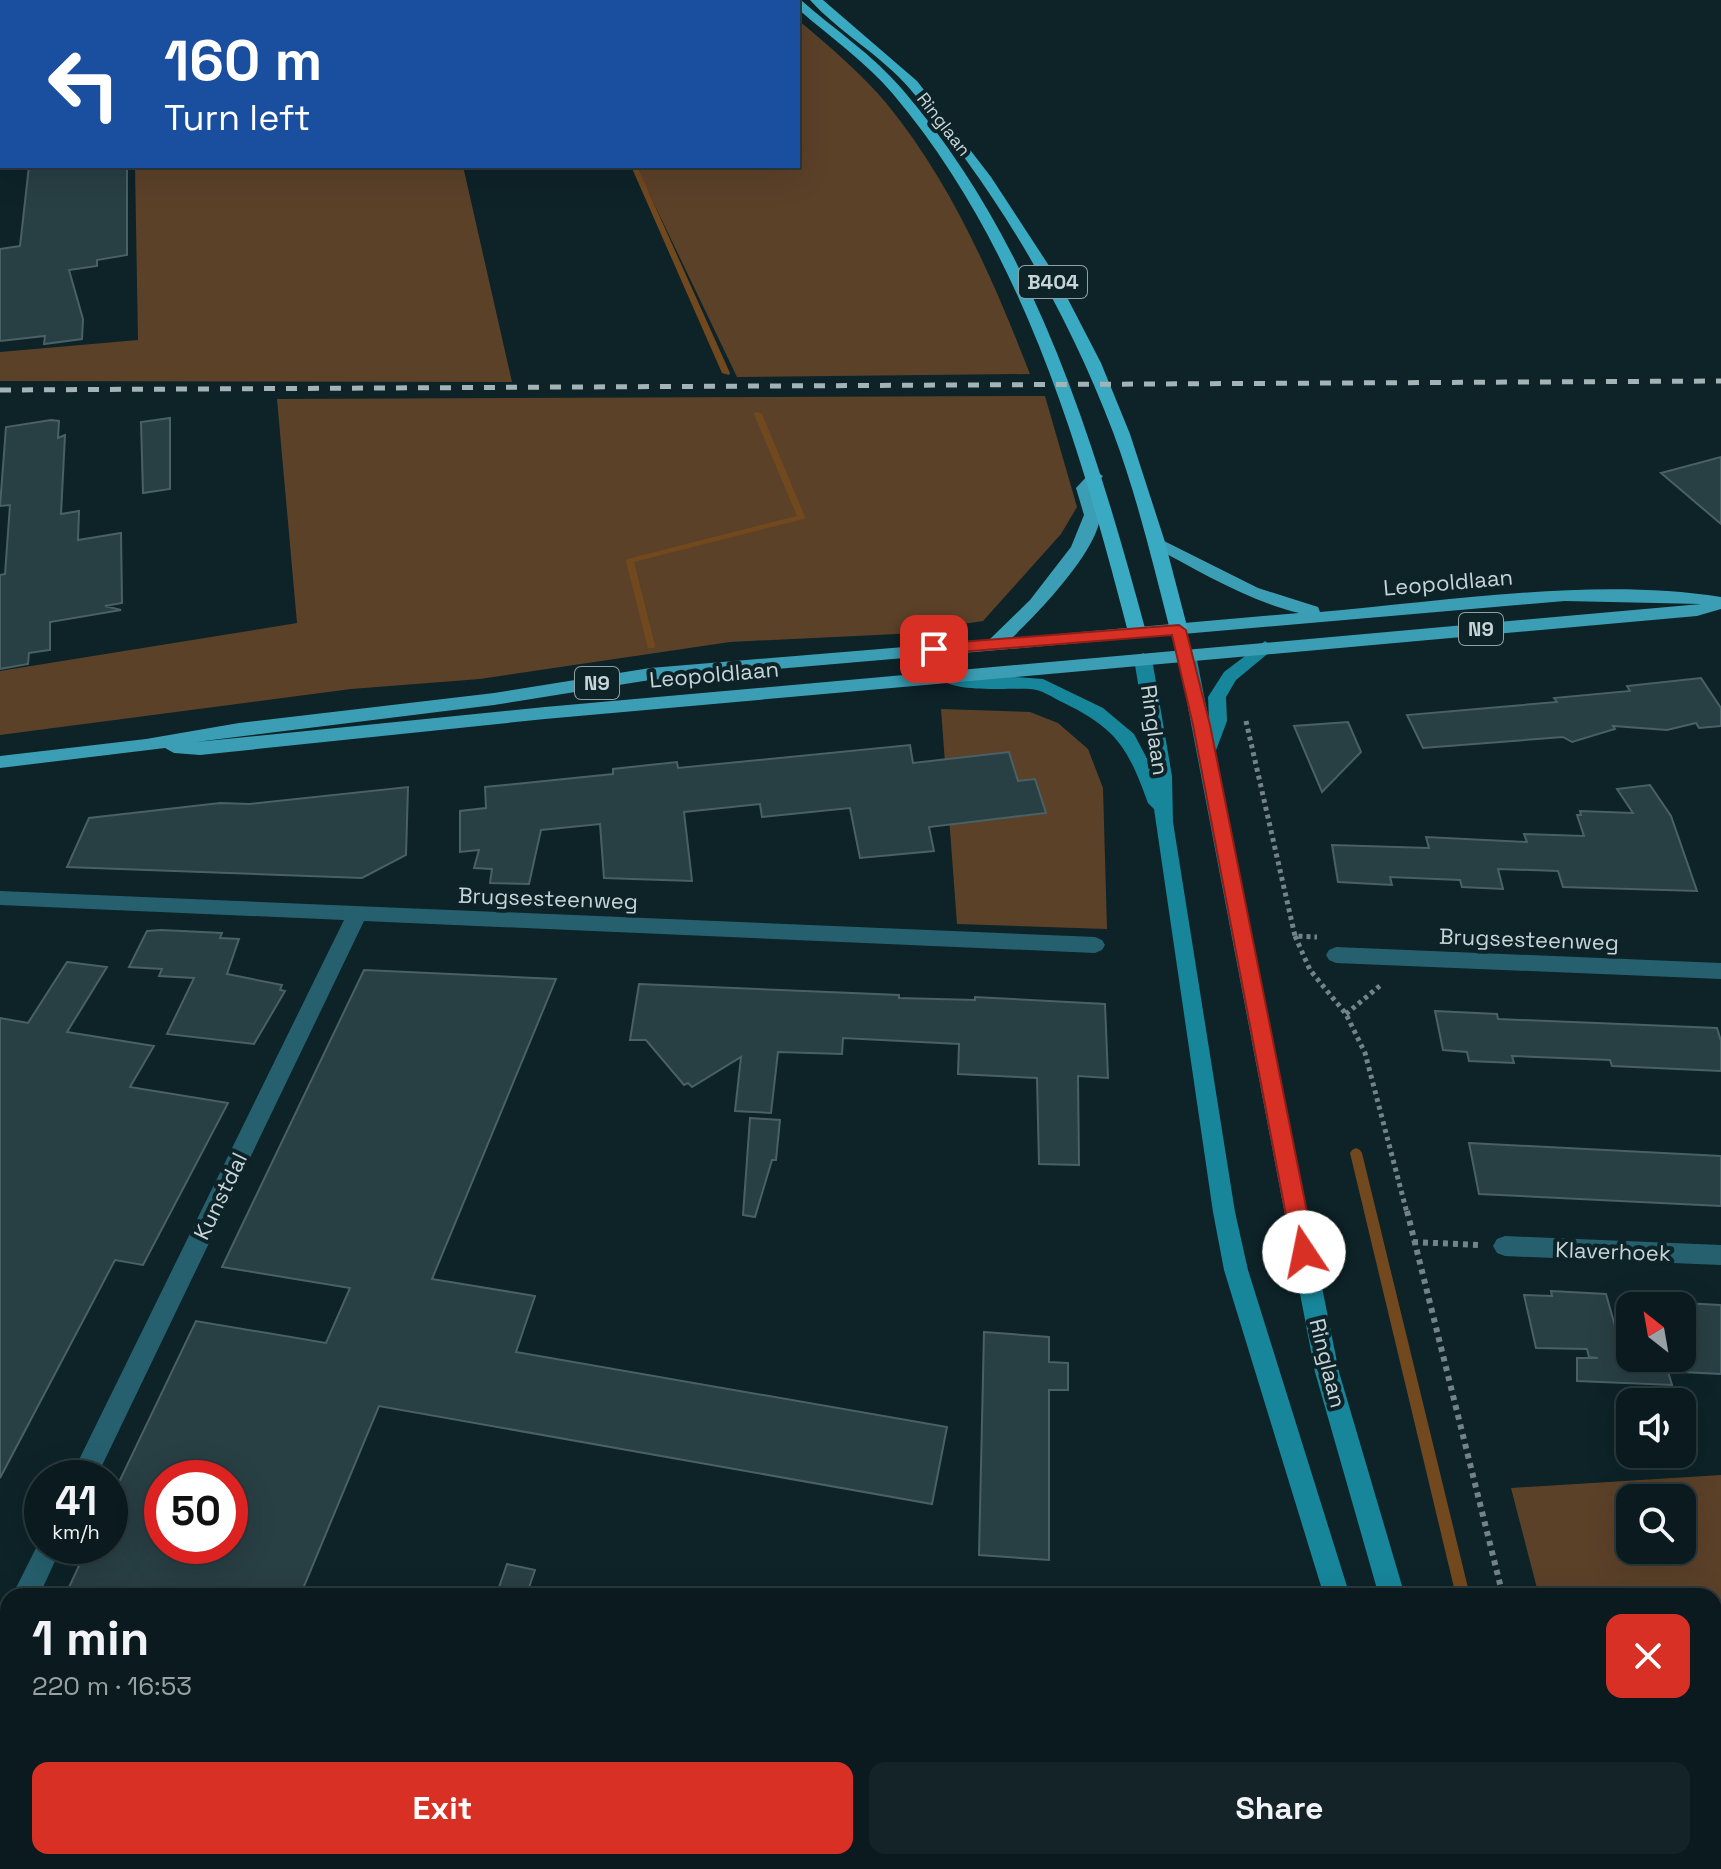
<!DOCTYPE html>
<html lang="en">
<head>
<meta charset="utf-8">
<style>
  body { margin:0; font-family:"Space Grotesk",sans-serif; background:#132327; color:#f1f3f6; height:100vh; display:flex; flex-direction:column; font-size:30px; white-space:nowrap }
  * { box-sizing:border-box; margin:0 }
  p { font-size:26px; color:#99a1a4 }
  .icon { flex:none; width:44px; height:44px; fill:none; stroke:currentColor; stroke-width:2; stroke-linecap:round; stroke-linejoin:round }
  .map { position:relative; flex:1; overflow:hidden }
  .side { position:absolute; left:0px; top:1588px; width:1722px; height:282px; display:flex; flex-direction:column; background:#0a1a1e; border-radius:24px 24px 0 0; box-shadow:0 8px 32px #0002,0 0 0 2px #2a383c }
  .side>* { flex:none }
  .guide { position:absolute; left:0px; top:0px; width:800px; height:168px; box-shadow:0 8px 32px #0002,0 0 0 2px #2a383c; background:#1a4fa0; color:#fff; overflow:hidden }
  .needle { width:52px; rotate:329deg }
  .fabs { position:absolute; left:1616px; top:1292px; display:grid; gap:16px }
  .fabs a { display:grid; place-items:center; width:80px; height:80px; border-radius:16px; background:#0a1a1e; box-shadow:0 8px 32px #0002,0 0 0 2px #2a383c; font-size:40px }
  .speed { position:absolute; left:24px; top:1460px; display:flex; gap:16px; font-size:40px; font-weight:700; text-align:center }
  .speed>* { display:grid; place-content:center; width:104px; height:104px; border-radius:50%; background:#0a1a1e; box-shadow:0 8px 32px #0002,0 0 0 2px #2a383c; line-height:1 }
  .speed small { font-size:20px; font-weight:400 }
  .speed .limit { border:12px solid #d22; background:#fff; color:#111 }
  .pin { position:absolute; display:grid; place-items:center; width:68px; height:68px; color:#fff; margin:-34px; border-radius:16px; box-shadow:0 4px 12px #0006 }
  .me { position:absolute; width:88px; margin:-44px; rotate:349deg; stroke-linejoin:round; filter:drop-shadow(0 0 6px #0008) }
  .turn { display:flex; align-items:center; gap:28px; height:168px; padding:0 32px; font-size:36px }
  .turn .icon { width:104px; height:104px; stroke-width:2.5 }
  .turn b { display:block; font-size:56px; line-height:68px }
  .round { display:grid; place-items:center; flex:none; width:84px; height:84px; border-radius:16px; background:#132327 }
  .head { display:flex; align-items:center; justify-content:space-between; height:136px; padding:0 32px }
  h1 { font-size:48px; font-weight:600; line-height:60px }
  .action { display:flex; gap:16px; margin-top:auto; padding:16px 32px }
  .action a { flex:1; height:92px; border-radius:16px; background:#d93025; color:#fff; font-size:32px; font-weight:600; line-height:92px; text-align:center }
  .action a+a { background:#132327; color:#f1f3f6 }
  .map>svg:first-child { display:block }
  .green { fill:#5c4129; fill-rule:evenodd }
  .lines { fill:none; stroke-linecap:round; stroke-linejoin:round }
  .stream { fill:#72481e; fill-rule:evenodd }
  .building { fill:#283f44; stroke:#496066; stroke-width:2; fill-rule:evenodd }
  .path-far1 { stroke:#738488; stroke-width:5; stroke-dasharray:4 4; stroke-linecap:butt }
  .path { stroke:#738488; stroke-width:6; stroke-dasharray:5 5; stroke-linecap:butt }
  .minor { fill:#26606e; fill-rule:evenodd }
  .secondary { fill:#17859a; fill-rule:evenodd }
  .primary { fill:#3b9eb4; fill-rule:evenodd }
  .trunk { fill:#3aaac2; fill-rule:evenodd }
  .rail { stroke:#a4b3b6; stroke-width:5; stroke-dasharray:11 11; stroke-linecap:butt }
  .route { fill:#d93025; stroke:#8d1f18; stroke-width:2 }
  .labels { text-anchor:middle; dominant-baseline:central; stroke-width:8; stroke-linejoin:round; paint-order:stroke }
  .far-street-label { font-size:18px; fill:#c8d5d8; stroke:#0d2328 }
  .shield { fill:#0d2328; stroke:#90a0a3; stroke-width:2 }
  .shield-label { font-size:20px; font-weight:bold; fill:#c8d5d8 }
  .street-label { font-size:22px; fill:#c8d5d8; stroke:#0d2328 }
</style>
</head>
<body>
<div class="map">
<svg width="1721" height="1869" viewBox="0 0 1721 1869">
  <rect width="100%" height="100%" fill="#0d2328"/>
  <path class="green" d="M798,20C829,46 861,73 887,104C952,184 993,279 1030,374L737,377L636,166H798Z
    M135,166H463L512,382L0,381V352L138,340Z
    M1045,396L1077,507L1061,534L983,621L897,634L730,642L480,679L351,689L0,735V671L297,623L277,399Z
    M941,709L1030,712L1058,723L1088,749L1103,788L1107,929L957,924Z
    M1721,1475V1869H1607L1606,1862H1714V1596H1539L1511,1488ZM1682,1498V1550H1630V1498Z"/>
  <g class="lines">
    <path class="stream" d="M287,0H293V2H287Z
      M631,166H637L730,373L729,375L722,373Z
      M755,412H758L762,414L805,517L804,519L634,562L655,646L654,648H648L626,561L627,559L797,516L754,414Z
      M1356,1148L1360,1150L1362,1153L1470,1596H1456L1350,1153L1352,1150Z
      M1520,1862H1534L1535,1869H1521Z"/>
  </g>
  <path class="building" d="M29,166H127V255L97,260V266L69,270L83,319L82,339L44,344L45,336L0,341V249L20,246Z
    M170,418V489L143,493L141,422Z
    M51,420L59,421L58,438L65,435L61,514L79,511L78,540L121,533L122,603L105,606L121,610L50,622V650L29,653L28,664L0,669V575L5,574L10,505L0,506L6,427Z
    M1721,457V524L1661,473Z
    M1701,678L1721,708V726L1699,728L1696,723L1667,730L1613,726L1615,729L1572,742L1563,737L1423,748L1407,715L1557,702L1554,698L1630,691L1627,686Z
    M1348,722L1361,752L1322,792L1294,726Z
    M910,745L913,763L1009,752L1018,781L1035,779L1046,813L929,827L934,851L860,858L850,808L762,817L760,804L684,812L692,881L604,878L600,824L541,830L529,884L490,883L492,869L474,868L479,850L460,852V811L486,808L485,787L613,774V769L677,762L678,768Z
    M1650,785L1671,816L1697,891L1563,887L1558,871L1498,869L1503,889L1462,887L1460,880L1390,877L1392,885L1338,882L1332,845L1429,848L1426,837L1527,842L1524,834L1584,836L1577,815H1581L1580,811L1633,813L1617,789Z
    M408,787L406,855L362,878L67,867L89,818L220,803L250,804Z
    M161,930L222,933L220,938L239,939L227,974L282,985L280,990L285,991L254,1044L167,1034L194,978L159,976L162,969L129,967L147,931Z
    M67,962L107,967L67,1032L154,1046L130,1087L228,1103L143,1265L115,1260L0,1478V1018L28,1023Z
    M364,970L556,979L432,1279L535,1296L516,1352L947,1427L932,1504L379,1406L300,1596H65L88,1546H110V1501L196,1321L326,1343L350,1288L222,1267ZM162,1478H230V1546H162Z
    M639,984L899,995V998L975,1000V997L1105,1004L1108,1078L1078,1076L1079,1165L1039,1164L1037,1078L958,1074L959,1044L843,1038L842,1054L778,1052L771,1113L735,1111L741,1057L692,1087L688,1083L684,1085L646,1040H630Z
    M1435,1011L1497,1014L1498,1019L1717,1028L1721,1041V1071L1612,1066L1610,1060L1512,1056L1514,1063L1469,1061L1467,1052L1443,1050Z
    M750,1118L780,1120L776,1160H772L755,1217L743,1215Z
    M1469,1143L1721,1156V1206L1479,1194Z
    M1551,1291L1606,1294L1624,1358H1664L1672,1385L1577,1381V1358H1598L1589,1357L1587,1349L1536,1348L1524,1295L1552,1296Z
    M1682,1303L1721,1305V1374L1682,1372Z
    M984,1332L1049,1337V1362L1068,1363V1390H1049V1560L979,1555Z
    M507,1564L535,1570L526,1596H496Z"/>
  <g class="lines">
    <path class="path-far1" d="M1246,721L1295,936L1317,937
      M1295,936L1310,970L1346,1014L1365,1053L1407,1213
      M1346,1014L1382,984"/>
    <path class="path" d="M1407,1211L1503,1596
      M1413,1242L1480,1245
      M1567,1862L1568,1869"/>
    <path class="minor" d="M2,0H12V2H2Z
      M0,891L1095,937L1102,940L1105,945L1102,950L1095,953L364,921L96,1478H70L344,920L0,905Z
      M1336,947L1721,963V979L1336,963L1329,960L1326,955L1329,950Z
      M1505,1236L1721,1245V1265L1505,1256L1497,1253L1493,1246L1497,1239Z
      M42,1536V1546H62L39,1596H12Z
      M8,1618V1658L0,1662V1621Z"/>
    <path class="secondary" d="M1265,641L1274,647L1271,651L1236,680L1226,697L1227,721L1215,753L1339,1372L1405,1596H1379L1315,1372L1178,655L1187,649L1196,655L1209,721L1208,697L1224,672Z
      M1143,653L1152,659L1172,776L1173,822L1235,1212L1248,1270L1350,1596H1324L1224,1270L1213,1212L1154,809L1148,803C1128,748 1117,729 1064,703C1053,698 1041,689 1030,689C1009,688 953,693 939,678L948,672L1043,679L1103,708L1134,734L1152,768L1134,659Z
      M1422,1862H1452L1455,1869H1425Z"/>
    <path class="primary" d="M1095,471L1103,476L1092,489C1096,498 1101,508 1100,518C1095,554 1038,613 1012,638L1299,613C1246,600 1199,571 1150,545V539L1156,537L1258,588L1318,607L1320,612C1447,601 1595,577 1721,597V609L1697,616L545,719L200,755L174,753L165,748L0,768V756L146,739L239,723L494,693L650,668L989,640L1030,600L1071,547L1084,515L1076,488L1090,473ZM1565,601L1701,604L545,707L196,742L494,705L650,680Z"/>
    <path class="trunk" d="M810,0H823L917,81L991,177L1057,278L1101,363L1130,434L1165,542L1188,630L1186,634L1179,636L1170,630C1153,564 1137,496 1113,432C1066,308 996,189 910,89C881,55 840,33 810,0Z
      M794,1H802C835,30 873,55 902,89C1034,242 1094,440 1146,632L1144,636L1137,638L1128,632C1079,443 1022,247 893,94C866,62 830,37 798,9V2Z"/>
    <path class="rail" d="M0,390L1721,381"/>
  </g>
  <path class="route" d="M1179,625L1186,630L1210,725L1315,1252L1311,1258L1304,1261L1297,1258L1293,1252L1193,725L1172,635L934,654L926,649L934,644Z"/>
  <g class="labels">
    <g class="far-street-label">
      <text transform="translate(944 124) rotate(52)">Ringlaan</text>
    </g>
    <g class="shield">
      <rect x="1019" y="266" width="68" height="32" rx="6"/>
      <rect x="1459" y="613" width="44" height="32" rx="6"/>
      <rect x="575" y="667" width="44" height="32" rx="6"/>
    </g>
    <g class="shield-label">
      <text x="1053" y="282">B404</text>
      <text x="1481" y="629">N9</text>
      <text x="597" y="683">N9</text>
    </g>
    <g class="street-label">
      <text transform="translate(1448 582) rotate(-5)">Leopoldlaan</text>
      <text transform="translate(714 674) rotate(-5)">Leopoldlaan</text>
      <text transform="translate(1155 730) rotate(82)">Ringlaan</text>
      <text transform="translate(548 898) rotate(2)">Brugsesteenweg</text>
      <text transform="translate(1529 939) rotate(2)">Brugsesteenweg</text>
      <text transform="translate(220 1196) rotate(-64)">Kunstdal</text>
      <text transform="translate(1613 1251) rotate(2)">Klaverhoek</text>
      <text transform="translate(1328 1363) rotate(76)">Ringlaan</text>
    </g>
  </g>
</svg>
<div class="fabs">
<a><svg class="needle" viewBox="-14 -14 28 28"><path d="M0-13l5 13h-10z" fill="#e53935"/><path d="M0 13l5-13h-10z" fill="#99a1a4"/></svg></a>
<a><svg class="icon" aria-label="sound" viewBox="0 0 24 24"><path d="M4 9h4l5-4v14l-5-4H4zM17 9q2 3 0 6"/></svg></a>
<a><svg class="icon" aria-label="search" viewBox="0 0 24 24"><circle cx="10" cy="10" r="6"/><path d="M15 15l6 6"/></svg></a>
</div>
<div class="speed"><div>41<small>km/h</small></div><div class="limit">50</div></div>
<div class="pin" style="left:934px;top:649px;background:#d93025"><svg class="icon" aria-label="arrive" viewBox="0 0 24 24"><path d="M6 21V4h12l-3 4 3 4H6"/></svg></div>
<svg class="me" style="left:1304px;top:1252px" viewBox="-20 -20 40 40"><circle r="19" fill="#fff"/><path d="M0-13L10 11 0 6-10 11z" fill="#d93025"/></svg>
<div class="guide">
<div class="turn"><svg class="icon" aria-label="left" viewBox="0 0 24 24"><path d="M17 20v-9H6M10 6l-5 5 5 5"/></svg><div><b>160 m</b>Turn left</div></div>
</div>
<section class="side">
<div class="head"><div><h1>1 min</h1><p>220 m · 16:53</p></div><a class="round" style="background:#d93025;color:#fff"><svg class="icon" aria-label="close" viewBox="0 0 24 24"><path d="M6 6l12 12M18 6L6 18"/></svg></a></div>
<div class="action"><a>Exit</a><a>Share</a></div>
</section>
</div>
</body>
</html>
